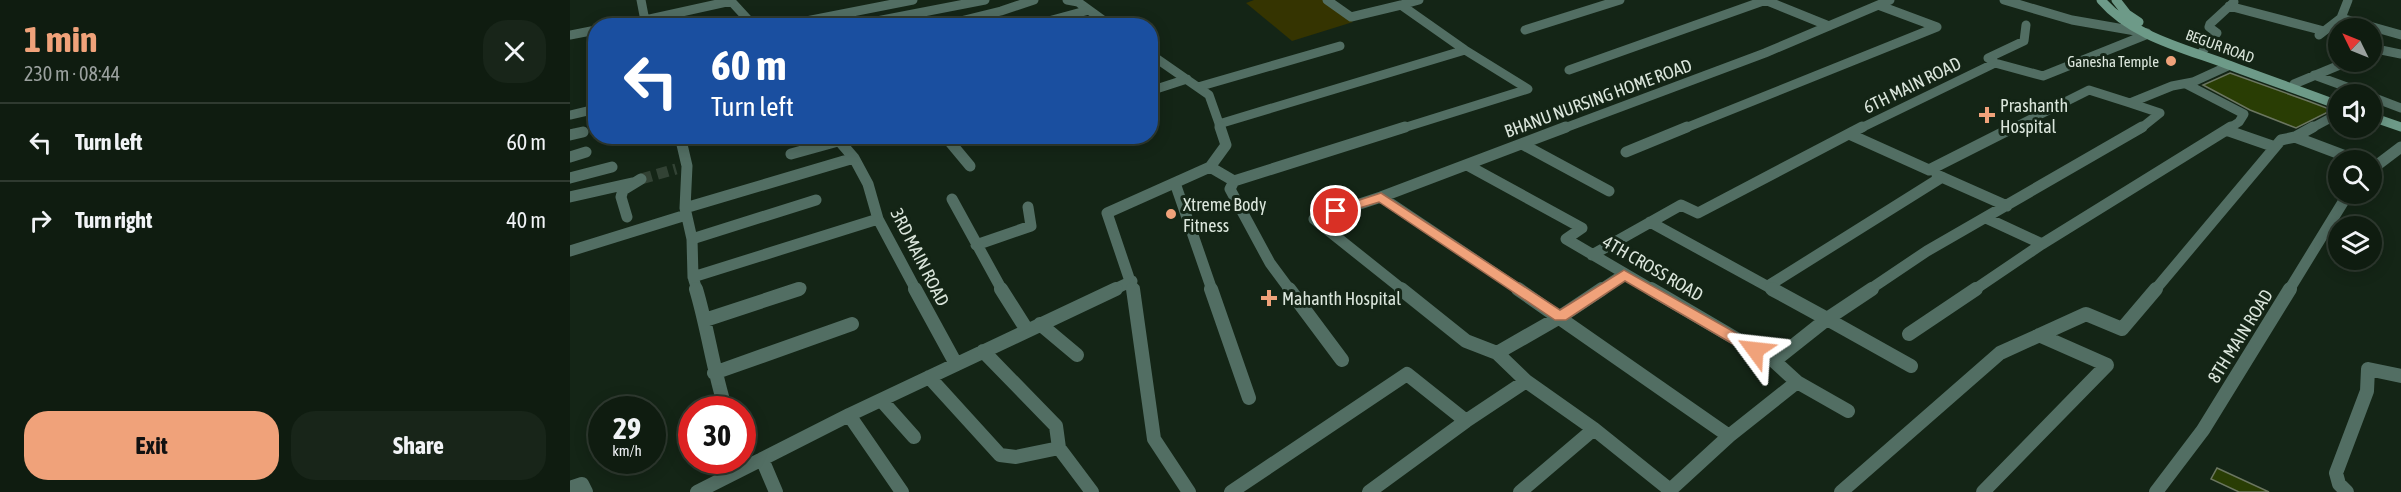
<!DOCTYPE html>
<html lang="en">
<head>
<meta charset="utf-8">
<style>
  body { margin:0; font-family:"Asap Condensed",sans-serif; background:#182519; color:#f1f3f6; height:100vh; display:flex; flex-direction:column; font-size:22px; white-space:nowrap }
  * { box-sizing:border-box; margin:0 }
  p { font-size:20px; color:#9ba19f }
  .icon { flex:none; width:33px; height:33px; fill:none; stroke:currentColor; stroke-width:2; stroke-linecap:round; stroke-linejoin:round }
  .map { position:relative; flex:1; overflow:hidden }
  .drawer { display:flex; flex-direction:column; background:#0f1c10; width:570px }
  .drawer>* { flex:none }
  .guide { position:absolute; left:18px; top:18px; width:570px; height:126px; border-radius:24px; box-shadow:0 3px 15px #0003,0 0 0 2px #2f3a30; background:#1a4fa0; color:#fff; overflow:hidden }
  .needle { width:39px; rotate:313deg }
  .tools { position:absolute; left:1758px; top:18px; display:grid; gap:12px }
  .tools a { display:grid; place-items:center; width:54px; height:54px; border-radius:50%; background:#0f1c10; box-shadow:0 3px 15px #0003,0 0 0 2px #2f3a30; font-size:30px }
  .speed { position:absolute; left:18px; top:396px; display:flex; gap:12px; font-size:30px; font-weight:700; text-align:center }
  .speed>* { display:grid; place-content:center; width:78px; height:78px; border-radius:50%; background:#0f1c10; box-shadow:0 3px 15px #0003,0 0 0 2px #2f3a30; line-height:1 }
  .speed small { font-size:15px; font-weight:400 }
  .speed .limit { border:9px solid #d22; background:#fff; color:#111 }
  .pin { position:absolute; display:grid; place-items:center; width:51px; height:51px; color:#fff; margin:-26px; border:3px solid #fff; border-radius:50%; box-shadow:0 2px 6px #0007 }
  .me { position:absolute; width:66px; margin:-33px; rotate:300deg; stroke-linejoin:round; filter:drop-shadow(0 0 4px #0008) }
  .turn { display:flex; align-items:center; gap:21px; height:126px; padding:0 24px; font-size:27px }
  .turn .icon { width:78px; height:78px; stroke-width:2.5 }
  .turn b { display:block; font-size:42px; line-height:51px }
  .round { display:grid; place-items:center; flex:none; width:63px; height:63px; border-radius:24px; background:#182519 }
  .summary { display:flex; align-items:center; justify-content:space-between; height:102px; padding:0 24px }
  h1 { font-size:36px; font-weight:700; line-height:45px; color:#f0a27a }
  .action { display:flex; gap:12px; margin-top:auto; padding:12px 24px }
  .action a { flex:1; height:69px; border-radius:24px; background:#f0a27a; color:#111; font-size:24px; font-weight:700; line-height:69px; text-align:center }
  .action a+a { background:#182519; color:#f1f3f6 }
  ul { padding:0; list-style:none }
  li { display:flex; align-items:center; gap:18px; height:78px; padding:0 24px; border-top:2px solid #2f3a30 }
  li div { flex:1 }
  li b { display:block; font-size:22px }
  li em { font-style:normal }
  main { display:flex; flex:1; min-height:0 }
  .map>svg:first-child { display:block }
  .green { fill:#353401 }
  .building { fill:#293d04; stroke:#6b7660; stroke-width:1.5 }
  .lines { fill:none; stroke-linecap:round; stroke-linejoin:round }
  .minor-tunnel { stroke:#324234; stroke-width:11; stroke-dasharray:11 6; stroke-linecap:butt }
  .minor-far2 { stroke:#526e63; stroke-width:9 }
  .minor-far1 { stroke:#526e63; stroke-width:11 }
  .minor { stroke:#526e63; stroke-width:14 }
  .secondary { stroke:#6d9a88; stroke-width:9 }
  .route { fill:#f0a27a; stroke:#9c694f; stroke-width:1.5 }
  .poi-dot { fill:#f0a27a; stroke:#142516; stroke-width:2 }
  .labels { text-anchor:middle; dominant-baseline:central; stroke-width:6; stroke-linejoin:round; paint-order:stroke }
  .far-street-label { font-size:15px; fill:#dbe6dc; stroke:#142516 }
  .far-poi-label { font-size:15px; fill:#dbe6dc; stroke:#142516; text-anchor:end }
  .street-label { font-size:18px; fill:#dbe6dc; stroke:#142516 }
  .poi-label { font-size:18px; fill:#dbe6dc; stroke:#142516; text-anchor:start }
</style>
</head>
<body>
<main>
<section class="drawer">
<div class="summary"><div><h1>1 min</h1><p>230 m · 08:44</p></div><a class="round"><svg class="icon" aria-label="close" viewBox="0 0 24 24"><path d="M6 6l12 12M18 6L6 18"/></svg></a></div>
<ul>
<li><svg class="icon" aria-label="left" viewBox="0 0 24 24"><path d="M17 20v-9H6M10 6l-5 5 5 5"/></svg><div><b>Turn left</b></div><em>60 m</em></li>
<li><svg class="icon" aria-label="right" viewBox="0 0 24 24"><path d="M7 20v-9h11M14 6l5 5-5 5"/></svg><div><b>Turn right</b></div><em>40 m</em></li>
</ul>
<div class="action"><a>Exit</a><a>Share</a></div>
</section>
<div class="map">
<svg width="1831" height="492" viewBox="0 0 1831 492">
  <rect width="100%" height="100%" fill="#142516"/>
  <path class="green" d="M684,0H753L783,22L722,41L676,3Z"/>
  <path class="building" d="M1660,73L1738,101L1762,110L1726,128L1680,110L1633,85Z
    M1647,468L1699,492H1669L1641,479Z"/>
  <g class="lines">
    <path class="minor-tunnel" d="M71,179L106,169"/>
    <path class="minor-far2" d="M71,0L76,26
      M160,0L184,26
      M497,0L508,2L541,26
      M757,0L781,17L831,5L895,50L958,89L830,129
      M1195,0L1259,26
      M1434,0L1502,20L1577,33
      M831,5L849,0
      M1659,6L1754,31
      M1771,18L1831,35
      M221,24L343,0
      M48,26L161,1
      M281,26L415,0
      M370,26L431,11L464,0
      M460,26L519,10
      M955,30L1050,0
      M0,35L26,30
      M1749,35L1771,18L1778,0
      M1632,52L1647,33L1639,27L1640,24L1664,2
      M1802,52L1811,50L1831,54
      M580,54L639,95L651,129
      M1424,62L1418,58L1454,41L1456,25
      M999,70L1196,0
      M1744,75L1796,94
      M1616,84L1674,114L1669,122L1658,129
      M1724,84L1777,62
      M628,87L770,46
      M580,91L617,79
      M1802,97L1831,108
      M1560,103L1590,113L1570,129
      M0,115L26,109
      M649,124L895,50
      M992,129L1195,53L1320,0
      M1113,129L1367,27L1308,5
      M1289,129L1425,63L1473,76L1578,34
      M1441,129L1519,90L1560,103L1602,86L1623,82L1658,66
      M1740,129L1768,114"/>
    <path class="minor-far1" d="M1656,130L1705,147
      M1279,134L1359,170L1444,127
      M0,135L13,132
      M110,136L117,166L115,208L122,239L123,277L127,290
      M265,136L284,158L298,184L308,219L346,290
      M375,136L400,166
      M1725,137L1786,160
      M952,144L1039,191
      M1056,152L1117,127
      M221,154L268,141
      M0,157L16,152
      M897,165L1012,228L996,239L1083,290
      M640,167L664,181
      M1802,169L1831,147
      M1367,175L1437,206
      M0,178L42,167
      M605,183L642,290
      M0,197L62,183
      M811,197L950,290
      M382,199L432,290
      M115,208L284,158
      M57,217L51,197L53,190L71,179
      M744,219L811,197L996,127
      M744,219L833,290
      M1080,222L1204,290
      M122,239L246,200
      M1472,244L1661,127
      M406,245L461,226L458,207
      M0,251L116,215
      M1022,255L1111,205L1128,213L1292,127
      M123,277L308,219
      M1198,286L1372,177
      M225,290L231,288
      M543,290L562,281
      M563,290L537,213L640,167L656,145L650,127
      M720,290L700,263L660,189L664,181L835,127
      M1030,290L1054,274
      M1299,290L1357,251L1572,127
      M1404,290L1472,244L1416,218
      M1585,290L1711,140L1725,137L1743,127
      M1719,290L1778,194"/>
    <path class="minor" d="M126,289C138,329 143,370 156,410
      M345,289L386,364
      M431,289L457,330
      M563,289L584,439L619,492
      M641,289L679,398
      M719,289L772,360
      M831,289L896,341L927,353
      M948,289L1159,436L1098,492
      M1081,289L1204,361L1227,382L1278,411
      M1202,289L1257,319L1204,361
      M1302,289L1257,319L1341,366
      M135,320L229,289
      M470,324L507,355
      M1339,334L1406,289
      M413,351L486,426L489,448L522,492
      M144,373L282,324
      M359,377L430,455L446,457L489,448
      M956,381L1024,429L1100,490
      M312,401L344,437
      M279,415L332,492
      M1159,436L1227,382
      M192,459L206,492
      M0,488L12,484L16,492
      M127,492L279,415L546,289
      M661,492L837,374L896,421
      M799,492L896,421L956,381L927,353L990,317L1032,289
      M950,492L1024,429
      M1271,492L1430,353L1516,314L1552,329L1586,289
      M1413,492L1537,365L1469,335
      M1586,492L1633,430L1720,289
      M1777,492L1769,484L1766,473L1797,391L1798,369L1831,376"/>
    <path class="secondary" d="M1531,0C1562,36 1613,48 1656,64C1693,78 1731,91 1768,105
      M1546,0L1557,14L1569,22
      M1802,117L1831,127"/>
  </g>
  <path class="route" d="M811,193L990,310L1054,270L1191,347L1193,350L1191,354H1180L1055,281L996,320H985L809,202L766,215L760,211L762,209Z"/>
  <g class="poi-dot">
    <circle cx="1601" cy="61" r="6"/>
    <path d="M1414 106h6v6h6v6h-6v6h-6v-6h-6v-6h6z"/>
    <circle cx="601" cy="214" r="6"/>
    <path d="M696 289h6v6h6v6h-6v6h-6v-6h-6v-6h6z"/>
  </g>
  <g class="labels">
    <g class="far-street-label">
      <text transform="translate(1650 46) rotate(20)">BEGUR ROAD</text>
    </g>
    <g class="far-poi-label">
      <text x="1589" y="61">Ganesha Temple</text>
    </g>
    <g class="street-label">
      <text transform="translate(1342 85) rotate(-26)">6TH MAIN ROAD</text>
      <text transform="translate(1028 98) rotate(-20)">BHANU NURSING HOME ROAD</text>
      <text transform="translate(350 257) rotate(63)">3RD MAIN ROAD</text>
      <text transform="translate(1083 268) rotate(30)">4TH CROSS ROAD</text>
      <text transform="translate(1670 336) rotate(-58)">8TH MAIN ROAD</text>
    </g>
    <g class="poi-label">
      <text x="1430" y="105">Prashanth<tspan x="1430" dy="21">Hospital</tspan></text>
      <text x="613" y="204">Xtreme Body<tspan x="613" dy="21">Fitness</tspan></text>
      <text x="712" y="298">Mahanth Hospital</text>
    </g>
  </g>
</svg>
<div class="tools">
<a><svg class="needle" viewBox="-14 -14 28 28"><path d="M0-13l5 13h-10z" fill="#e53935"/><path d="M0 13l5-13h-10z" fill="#9ba19f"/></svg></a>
<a><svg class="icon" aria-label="sound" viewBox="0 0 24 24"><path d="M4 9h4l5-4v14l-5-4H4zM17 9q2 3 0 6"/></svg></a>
<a><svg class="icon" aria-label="search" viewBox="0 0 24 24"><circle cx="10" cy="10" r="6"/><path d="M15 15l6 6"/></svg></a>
<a><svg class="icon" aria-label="layers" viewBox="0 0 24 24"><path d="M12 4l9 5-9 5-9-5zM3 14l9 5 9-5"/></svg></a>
</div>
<div class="speed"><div>29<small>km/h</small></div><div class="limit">30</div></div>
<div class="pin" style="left:766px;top:211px;background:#d93025"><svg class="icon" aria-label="arrive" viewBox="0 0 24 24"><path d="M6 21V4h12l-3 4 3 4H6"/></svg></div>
<svg class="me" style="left:1185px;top:350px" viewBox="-20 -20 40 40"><path d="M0-17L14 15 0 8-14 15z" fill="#f0a27a" stroke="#fff" stroke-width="4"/></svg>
<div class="guide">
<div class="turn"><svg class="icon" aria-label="left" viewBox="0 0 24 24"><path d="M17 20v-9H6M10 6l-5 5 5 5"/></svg><div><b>60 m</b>Turn left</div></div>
</div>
</div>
</main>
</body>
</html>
